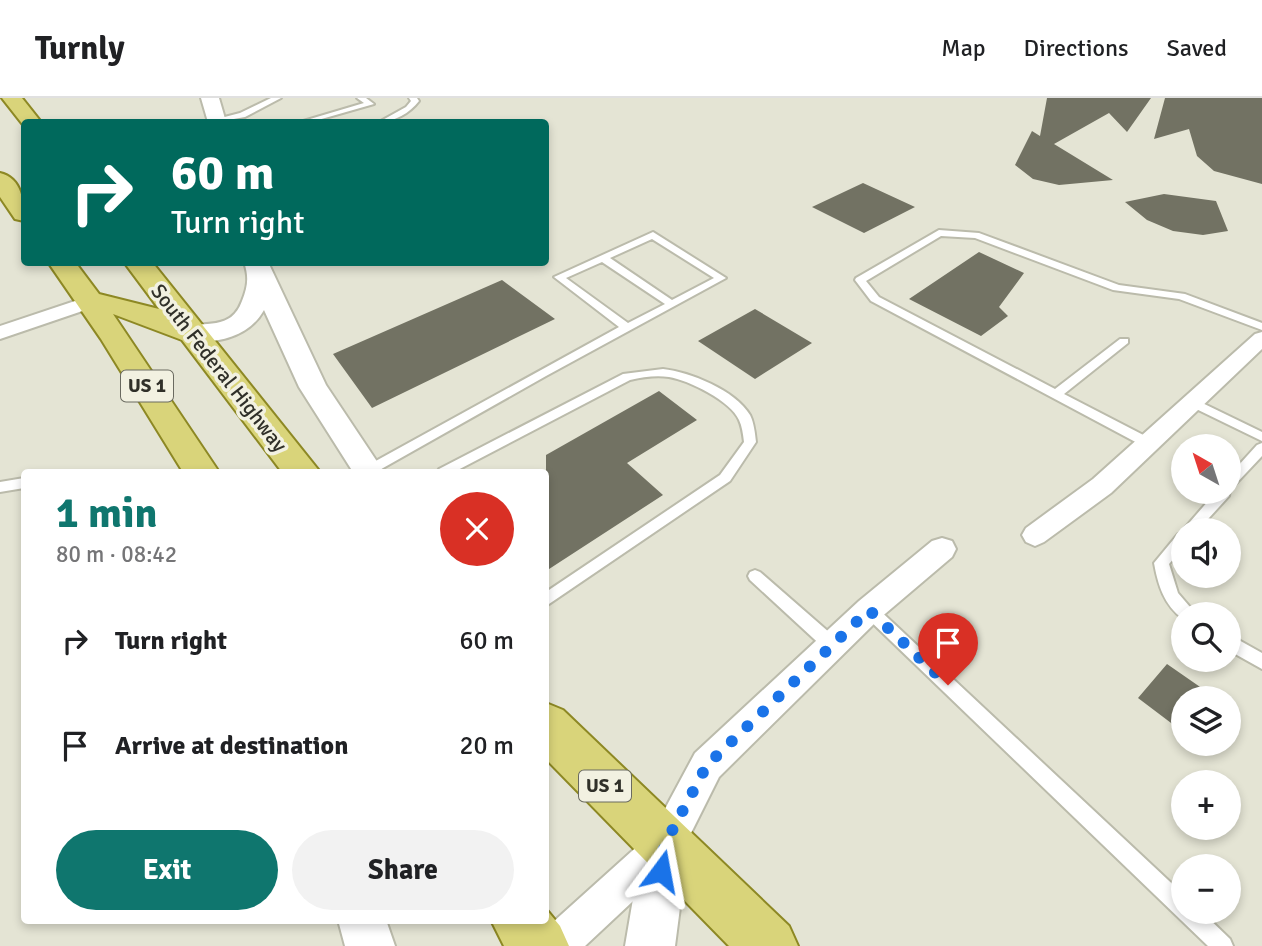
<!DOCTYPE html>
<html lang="en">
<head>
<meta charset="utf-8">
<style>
  body { margin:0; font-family:Signika,sans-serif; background:#f2f2f2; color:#202124; height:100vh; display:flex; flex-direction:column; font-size:26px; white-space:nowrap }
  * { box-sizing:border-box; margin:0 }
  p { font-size:23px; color:#757577 }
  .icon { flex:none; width:38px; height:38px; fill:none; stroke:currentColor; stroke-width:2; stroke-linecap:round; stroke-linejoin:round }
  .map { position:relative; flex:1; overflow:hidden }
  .sheet { position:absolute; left:21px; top:371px; width:528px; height:455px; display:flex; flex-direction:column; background:#fff; border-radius:7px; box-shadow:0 4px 10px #0003 }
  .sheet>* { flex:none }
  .guide { position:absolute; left:21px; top:21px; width:528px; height:147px; border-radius:7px; box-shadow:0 4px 10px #0003; background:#00695c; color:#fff; overflow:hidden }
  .needle { width:46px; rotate:321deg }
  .tools { position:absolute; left:1171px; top:336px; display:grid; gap:14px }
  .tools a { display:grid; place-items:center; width:70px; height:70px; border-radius:50%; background:#fff; box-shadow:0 4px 10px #0003; font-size:35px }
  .pin { position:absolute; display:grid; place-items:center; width:60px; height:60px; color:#fff; margin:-72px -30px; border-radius:50% 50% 50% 0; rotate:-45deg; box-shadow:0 0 7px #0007 }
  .pin .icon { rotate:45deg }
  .me { position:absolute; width:77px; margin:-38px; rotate:13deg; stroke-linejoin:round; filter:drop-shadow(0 0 5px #0008) }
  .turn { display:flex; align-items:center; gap:24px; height:147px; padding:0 35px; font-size:32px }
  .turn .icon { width:91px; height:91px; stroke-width:2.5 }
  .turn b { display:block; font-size:49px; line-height:60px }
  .round { display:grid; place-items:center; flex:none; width:74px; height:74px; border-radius:37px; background:#f2f2f2 }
  .overview { display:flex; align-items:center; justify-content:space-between; height:119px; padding:0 35px }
  h1 { font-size:42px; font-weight:800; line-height:52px; color:#0f766e }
  .action { display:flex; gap:14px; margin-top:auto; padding:14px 35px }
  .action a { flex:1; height:80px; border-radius:42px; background:#0f766e; color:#fff; font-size:28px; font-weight:800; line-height:80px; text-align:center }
  .action a+a { background:#f2f2f2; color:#202124 }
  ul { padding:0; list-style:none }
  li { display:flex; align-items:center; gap:21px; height:105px; padding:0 35px }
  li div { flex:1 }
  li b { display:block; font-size:26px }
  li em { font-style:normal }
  header { display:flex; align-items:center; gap:42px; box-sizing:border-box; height:98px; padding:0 35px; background:#fff; border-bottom:2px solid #e0e0e0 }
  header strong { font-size:33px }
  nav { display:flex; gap:38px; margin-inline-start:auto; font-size:24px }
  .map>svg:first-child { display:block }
  .building { fill:#727263 }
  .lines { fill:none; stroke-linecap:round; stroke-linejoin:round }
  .service-casing { stroke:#bbbbab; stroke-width:4 }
  .minor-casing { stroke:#bbbbab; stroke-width:4 }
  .tertiary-casing { stroke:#bbbbab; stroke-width:4 }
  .primary-casing { stroke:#8d8824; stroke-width:4 }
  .service { fill:#fff; fill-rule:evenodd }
  .minor { fill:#fff; fill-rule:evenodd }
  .tertiary { fill:#fff; fill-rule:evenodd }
  .primary { fill:#d9d47a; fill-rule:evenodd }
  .route { stroke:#1a73e8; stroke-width:12; stroke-dasharray:0 21.6 }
  .labels { text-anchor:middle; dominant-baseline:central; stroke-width:7; stroke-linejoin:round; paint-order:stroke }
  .shield { fill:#f2f1e1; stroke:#6a6a60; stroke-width:2 }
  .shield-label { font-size:19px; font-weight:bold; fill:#303029 }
  .street-label { font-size:21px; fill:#303029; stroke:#f2f1e1 }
</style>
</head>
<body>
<header>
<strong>Turnly</strong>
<nav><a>Map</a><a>Directions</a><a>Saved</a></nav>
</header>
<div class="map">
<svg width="1262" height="848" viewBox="0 0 1262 848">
  <rect width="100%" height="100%" fill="#e4e4d4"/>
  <path class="building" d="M1047,0H1151L1127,34L1109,15L1054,46L1113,82L1059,87L1033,81L1015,67L1032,33L1040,38Z
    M1165,0H1262V86L1214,73L1197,58L1189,31L1154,41Z
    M863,85L915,109L864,135L812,109Z
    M1164,96L1216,103L1228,133L1203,137L1173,133L1147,122L1125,104Z
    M979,154L1024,175L999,209L1008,218L981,238L909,201Z
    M502,182L555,221L372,310L333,256Z
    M755,211L812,245L755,281L698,243Z
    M659,293L697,322L627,365L663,397L546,473V357Z
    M1167,566L1216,600H1183V634L1138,600Z"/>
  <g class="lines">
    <defs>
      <path id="service" d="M271,0H281L245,19L217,24L213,22L240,15Z
        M357,0H366L374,6L311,24H300L364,5Z
        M409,0H417L419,3C410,15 394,24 379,24L406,9L411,3Z
        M939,132L979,135L1119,187L1185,196L1262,225V232L1179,201L1113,192L975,140L941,138L866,183L879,199L1055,291L1120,241H1128V245L1064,296L1153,342L1154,345L1153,348H1143L871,203L855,182L856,180Z
        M653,134L726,180L546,278L376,374H362L363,370L619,229L554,179ZM652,141L714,180L672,202L610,160ZM602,164L665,206L628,225L566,180Z
        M663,271C690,274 735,292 750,317C754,325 755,335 756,344L730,383L546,508V494L720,377L744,344C743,336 742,328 739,322C731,303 688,282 669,279C656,277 643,279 630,282L454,374H437L439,371L623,276Z
        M1192,300L1262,334V343L1188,307L1186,304Z
        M1262,345V358L1230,392L1229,398L1198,432H1183L1216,394H1228V379L1257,347Z
        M24,380V390L0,394V384Z
        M1183,434V450L1169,466L1178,495L1196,516H1183V521C1164,507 1158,487 1154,465L1178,436Z
        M755,472L760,474L838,542L840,547L838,552L832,554L826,552L750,482L748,478L750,474Z
        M869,505L874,507L1183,796V814H1202L1230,841L1233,848H1208L864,517L861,512L864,507Z
        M1228,536L1262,555V571L1228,552Z"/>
      <path id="minor" d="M90,198L97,200L100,204L97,208L0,241V228Z
        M1262,234V251L1111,395L1044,444L1035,448L1026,444L1022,437L1026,430L1093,381L1255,236Z
        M942,440L952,443L956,451L952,459L879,521L719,679L678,761L585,848H536L542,834L652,735L695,655L859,503L932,443Z"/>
      <path id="tertiary" d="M201,0H219L226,24H208Z
        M244,164H268L326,287L384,374H353L299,289L264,212C248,241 211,248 180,241L176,235L180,229C205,223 231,233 242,203C248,188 249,179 244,164Z
        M665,725L681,732L688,748L675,848H625L642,748L649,732Z
        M338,822H386L395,848H345Z"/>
      <path id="primary" d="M2,0H22L41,24H24V28Z
        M0,75C22,80 24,104 24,123L15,121L0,99Z
        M48,164H75L99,196L159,211L124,164H152L320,374H282L182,242L113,216L219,374H183L101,241Z
        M546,605L563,612L789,828L798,848H729L546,661Z
        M546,811L560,828L569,848H504L491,822H546Z"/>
    </defs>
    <use href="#service" class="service-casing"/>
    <use href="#minor" class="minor-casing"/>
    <use href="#tertiary" class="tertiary-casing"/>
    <use href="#primary" class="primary-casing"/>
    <use href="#service" class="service"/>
    <use href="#minor" class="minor"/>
    <use href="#tertiary" class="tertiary"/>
    <use href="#primary" class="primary"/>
  </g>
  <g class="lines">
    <path class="route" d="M661,773L664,748L707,667L869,512L948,587"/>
  </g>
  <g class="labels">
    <g class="shield">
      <rect x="121" y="272.5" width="52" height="31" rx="5"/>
      <rect x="579" y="672.5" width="52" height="31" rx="5"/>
    </g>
    <g class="shield-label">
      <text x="147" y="288">US 1</text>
      <text x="605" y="688">US 1</text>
    </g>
    <g class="street-label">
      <text transform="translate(219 270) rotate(52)">South Federal Highway</text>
    </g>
  </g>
</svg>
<div class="tools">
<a><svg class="needle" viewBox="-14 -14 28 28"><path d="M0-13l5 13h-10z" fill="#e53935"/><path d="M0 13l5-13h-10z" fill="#757577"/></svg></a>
<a><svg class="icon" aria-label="sound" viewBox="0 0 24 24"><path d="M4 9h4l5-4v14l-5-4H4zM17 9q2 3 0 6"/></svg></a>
<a><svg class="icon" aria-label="search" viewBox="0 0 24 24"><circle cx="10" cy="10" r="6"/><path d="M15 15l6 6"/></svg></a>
<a><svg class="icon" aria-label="layers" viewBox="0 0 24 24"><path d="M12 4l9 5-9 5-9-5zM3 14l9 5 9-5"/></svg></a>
<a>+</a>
<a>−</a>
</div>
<div class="pin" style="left:948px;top:587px;background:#d93025"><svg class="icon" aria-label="arrive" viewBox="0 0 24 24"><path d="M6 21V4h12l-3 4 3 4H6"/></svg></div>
<svg class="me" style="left:661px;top:773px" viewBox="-20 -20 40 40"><path d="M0-17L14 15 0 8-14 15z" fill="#1a73e8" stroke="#fff" stroke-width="4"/></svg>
<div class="guide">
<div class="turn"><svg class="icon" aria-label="right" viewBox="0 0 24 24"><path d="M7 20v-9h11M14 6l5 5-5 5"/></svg><div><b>60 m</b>Turn right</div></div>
</div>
<section class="sheet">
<div class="overview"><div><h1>1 min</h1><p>80 m · 08:42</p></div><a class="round" style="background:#d93025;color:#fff"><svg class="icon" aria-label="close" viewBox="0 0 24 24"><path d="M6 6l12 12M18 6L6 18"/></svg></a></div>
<ul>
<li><svg class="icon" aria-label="right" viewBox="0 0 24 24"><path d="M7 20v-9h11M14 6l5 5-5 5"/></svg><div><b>Turn right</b></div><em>60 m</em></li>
<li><svg class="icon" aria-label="arrive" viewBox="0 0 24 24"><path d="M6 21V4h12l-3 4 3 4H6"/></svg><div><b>Arrive at destination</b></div><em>20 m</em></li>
</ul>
<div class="action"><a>Exit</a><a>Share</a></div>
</section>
</div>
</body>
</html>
